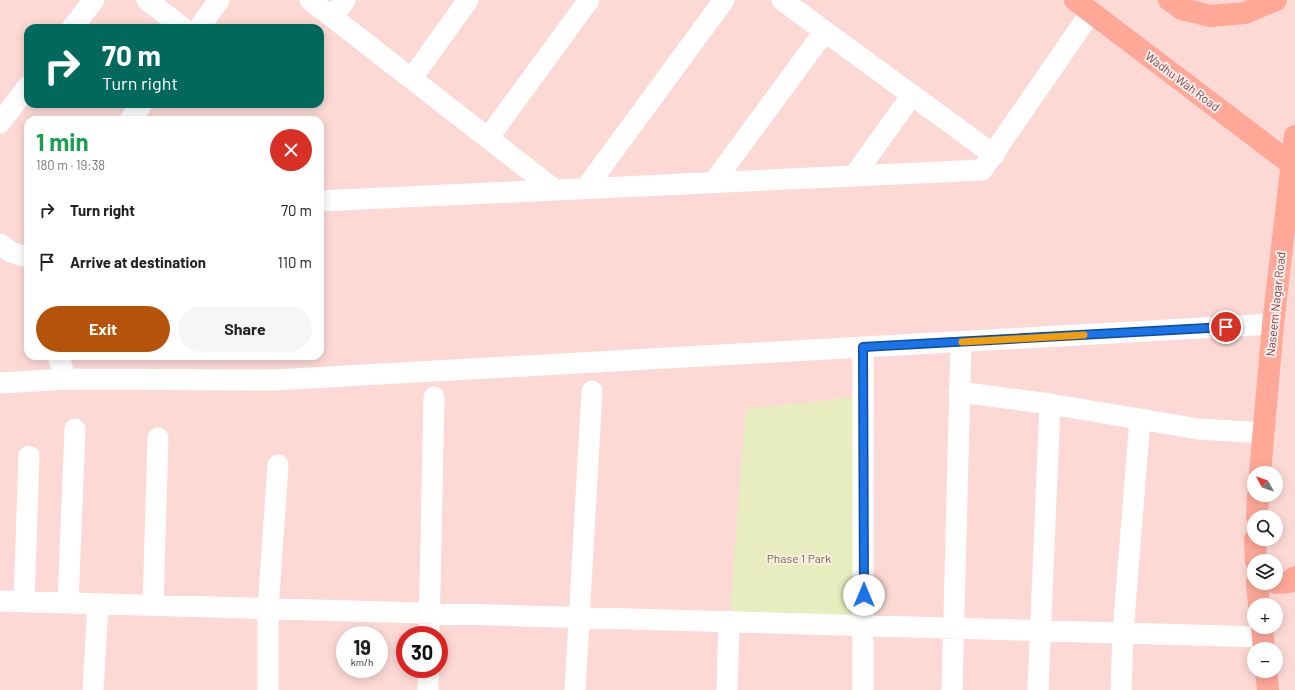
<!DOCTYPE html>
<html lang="en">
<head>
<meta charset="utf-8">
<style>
  body { margin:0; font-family:Barlow,sans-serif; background:#f6f6f6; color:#222; height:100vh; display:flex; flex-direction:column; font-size:15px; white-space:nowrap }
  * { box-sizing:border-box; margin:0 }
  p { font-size:13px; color:#767676 }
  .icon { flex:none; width:22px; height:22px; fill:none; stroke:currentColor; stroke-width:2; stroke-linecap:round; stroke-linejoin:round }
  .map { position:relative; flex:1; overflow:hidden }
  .side { position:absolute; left:24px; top:116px; width:300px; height:244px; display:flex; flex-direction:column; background:#fff; border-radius:12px; box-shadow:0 2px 10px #0003 }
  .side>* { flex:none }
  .guide { position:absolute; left:24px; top:24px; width:300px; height:84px; border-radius:12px; box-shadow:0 2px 10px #0003; background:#00695c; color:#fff; overflow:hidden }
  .needle { width:26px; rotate:310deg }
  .buttons { position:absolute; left:1247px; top:466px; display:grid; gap:8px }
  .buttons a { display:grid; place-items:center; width:36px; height:36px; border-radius:50%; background:#fff; box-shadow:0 2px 10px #0003; font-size:20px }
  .speed { position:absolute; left:336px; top:626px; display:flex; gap:8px; font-size:20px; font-weight:700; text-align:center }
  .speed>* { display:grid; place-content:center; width:52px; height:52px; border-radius:50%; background:#fff; box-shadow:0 2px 10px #0003; line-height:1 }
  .speed small { font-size:10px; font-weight:400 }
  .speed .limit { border:6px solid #d22; background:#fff; color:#111 }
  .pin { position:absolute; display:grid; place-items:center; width:34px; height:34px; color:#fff; margin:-17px; border:2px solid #fff; border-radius:50%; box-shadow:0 1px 4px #0007 }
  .me { position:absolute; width:44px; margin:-22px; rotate:0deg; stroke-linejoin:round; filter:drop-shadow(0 0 3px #0008) }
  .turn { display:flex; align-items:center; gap:14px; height:84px; padding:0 12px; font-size:18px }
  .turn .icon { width:52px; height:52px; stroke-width:2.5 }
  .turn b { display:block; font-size:28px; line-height:34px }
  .round { display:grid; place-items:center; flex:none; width:42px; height:42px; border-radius:21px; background:#f6f6f6 }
  .head { display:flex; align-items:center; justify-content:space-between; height:68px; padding:0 12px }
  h1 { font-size:24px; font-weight:700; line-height:30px; color:#1e9e55 }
  .action { display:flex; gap:8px; margin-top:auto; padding:8px 12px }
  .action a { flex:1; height:46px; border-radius:24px; background:#b45309; color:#fff; font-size:16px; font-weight:700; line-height:46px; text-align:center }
  .action a+a { background:#f6f6f6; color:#222 }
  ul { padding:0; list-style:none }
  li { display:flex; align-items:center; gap:12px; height:52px; padding:0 12px }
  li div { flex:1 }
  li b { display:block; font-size:15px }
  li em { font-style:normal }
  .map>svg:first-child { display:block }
  .residential { fill:#fcd9d5; fill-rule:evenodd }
  .green { fill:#e8edbf }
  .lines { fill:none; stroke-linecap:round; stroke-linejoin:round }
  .minor { stroke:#fff; stroke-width:21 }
  .primary { stroke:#ffa898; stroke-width:22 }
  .route-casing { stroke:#114b97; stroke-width:10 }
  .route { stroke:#1a73e8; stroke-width:7 }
  .slow { stroke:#f59e0b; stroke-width:7 }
  .labels { text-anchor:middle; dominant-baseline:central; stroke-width:4; stroke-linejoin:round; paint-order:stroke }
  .street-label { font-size:12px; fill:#78464c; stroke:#ffedea }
  .park-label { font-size:12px; fill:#667337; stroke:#ffedea }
</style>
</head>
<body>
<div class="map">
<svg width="1295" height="690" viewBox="0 0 1295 690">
  <rect width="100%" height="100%" fill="#fee5e2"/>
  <path class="residential" d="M0,0H1295V690H0ZM28,28H320V104H28ZM28,120H320V356H28ZM1254,473H1276V495H1254ZM1254,517H1276V539H1254ZM1254,561H1276V583H1254ZM1254,605H1276V627H1254ZM345,635H379V669H345ZM405,635H439V669H405ZM1254,649H1276V671H1254Z"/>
  <path class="green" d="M863,396L864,625L729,621L746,409Z"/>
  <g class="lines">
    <path class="minor" d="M147,0L183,28
      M310,0L555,190
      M782,0L994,155
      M332,17L345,0
      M72,28L94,0
      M199,28L219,0
      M412,78L468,0
      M130,120L142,104
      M0,123L28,86
      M488,138L589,0
      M854,176L912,95
      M713,183L825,31
      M586,188L724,0
      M320,201L982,170L1091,12
      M0,244L11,252L24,256
      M58,356L66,379
      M0,383L66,379L275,380L1273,324
      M959,392L1050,404L1199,429L1264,433
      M0,601L1263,637
      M24,602L29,456
      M68,603L75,429
      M153,605L158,438
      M429,635L434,397
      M93,690L98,604
      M268,690V609L278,465
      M428,690V669
      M575,690L592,391
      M727,690L729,621
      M863,690V347
      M952,690L961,342
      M1038,690L1050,404
      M1121,690L1123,632L1140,420"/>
    <path class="primary" d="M1075,0L1290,163
      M1169,0L1182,9L1211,16L1245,13L1276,0
      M1260,473L1273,324L1295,136
      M1257,517L1258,495
      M1255,539L1256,561
      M1257,583L1259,605
      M1276,583L1289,582L1295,577
      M1262,627L1264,649
      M1266,671L1268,690"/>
  </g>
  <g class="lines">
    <defs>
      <path id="route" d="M864,595L863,347L1226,327"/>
    </defs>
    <use href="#route" class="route-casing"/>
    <use href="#route" class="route"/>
    <path class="slow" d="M962,342L1084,335"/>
  </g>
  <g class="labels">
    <g class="street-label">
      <text transform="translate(1183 81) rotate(37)">Wadhu Wah Road</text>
      <text transform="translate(1275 304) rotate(-84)">Naseem Nagar Road</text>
    </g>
    <g class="park-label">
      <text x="799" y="558">Phase 1 Park</text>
    </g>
  </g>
</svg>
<div class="buttons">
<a><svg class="needle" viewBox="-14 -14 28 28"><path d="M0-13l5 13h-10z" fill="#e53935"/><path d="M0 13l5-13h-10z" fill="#767676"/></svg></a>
<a><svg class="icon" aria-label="search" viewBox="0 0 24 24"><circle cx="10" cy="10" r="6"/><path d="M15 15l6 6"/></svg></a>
<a><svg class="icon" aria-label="layers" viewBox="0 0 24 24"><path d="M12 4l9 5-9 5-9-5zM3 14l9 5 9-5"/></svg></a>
<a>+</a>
<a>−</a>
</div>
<div class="speed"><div>19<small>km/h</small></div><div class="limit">30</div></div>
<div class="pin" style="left:1226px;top:327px;background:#d93025"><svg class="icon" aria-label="arrive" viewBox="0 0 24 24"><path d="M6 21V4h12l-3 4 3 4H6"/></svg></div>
<svg class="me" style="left:864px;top:595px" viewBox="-20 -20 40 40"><circle r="19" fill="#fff"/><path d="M0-13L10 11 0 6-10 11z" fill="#1a73e8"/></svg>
<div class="guide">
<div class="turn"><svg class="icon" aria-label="right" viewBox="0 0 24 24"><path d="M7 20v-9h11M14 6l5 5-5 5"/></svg><div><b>70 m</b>Turn right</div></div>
</div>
<section class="side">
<div class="head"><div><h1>1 min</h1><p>180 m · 19:38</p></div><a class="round" style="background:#d93025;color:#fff"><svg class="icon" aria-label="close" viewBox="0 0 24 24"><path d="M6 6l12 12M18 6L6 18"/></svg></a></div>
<ul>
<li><svg class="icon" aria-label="right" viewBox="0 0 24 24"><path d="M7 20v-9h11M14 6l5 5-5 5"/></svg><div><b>Turn right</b></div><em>70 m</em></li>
<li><svg class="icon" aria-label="arrive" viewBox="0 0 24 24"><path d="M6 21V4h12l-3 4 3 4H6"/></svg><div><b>Arrive at destination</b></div><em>110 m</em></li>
</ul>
<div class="action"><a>Exit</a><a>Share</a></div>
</section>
</div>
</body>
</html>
